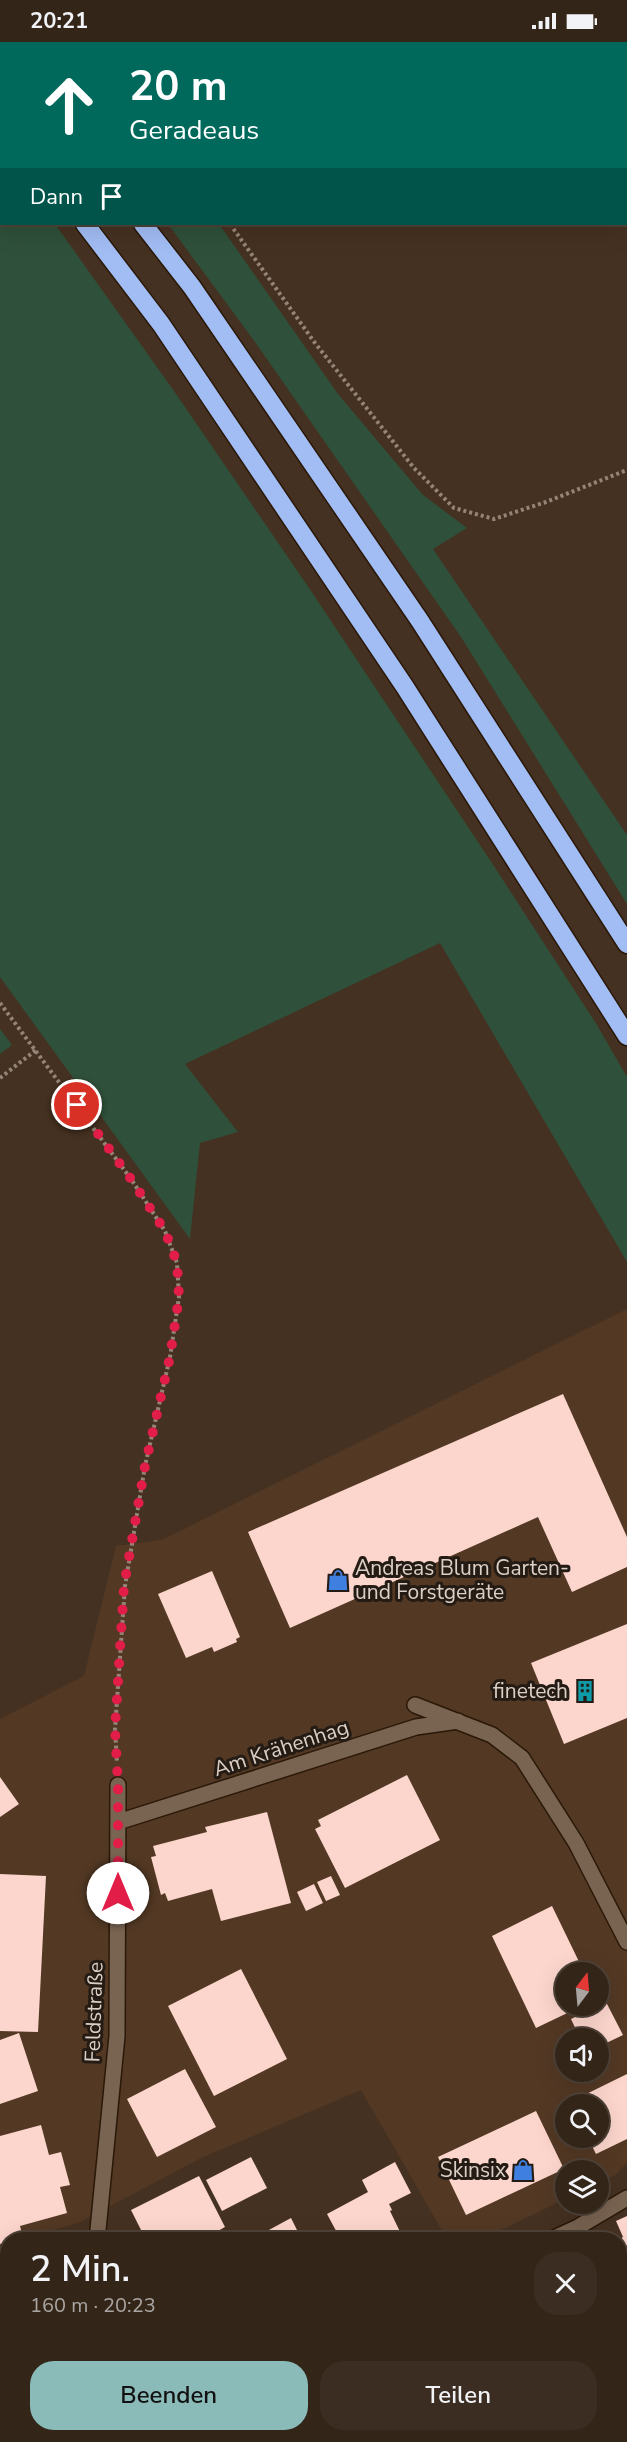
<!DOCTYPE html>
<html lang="de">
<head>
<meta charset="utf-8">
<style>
  body { margin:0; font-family:"Nunito Sans",sans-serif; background:#3c2d22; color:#f1f3f6; height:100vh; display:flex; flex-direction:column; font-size:22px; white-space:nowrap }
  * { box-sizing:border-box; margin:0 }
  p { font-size:20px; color:#a9a5a2 }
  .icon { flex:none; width:33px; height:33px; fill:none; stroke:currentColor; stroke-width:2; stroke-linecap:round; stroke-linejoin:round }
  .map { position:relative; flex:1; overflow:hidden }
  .sheet { position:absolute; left:0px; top:2190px; width:627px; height:210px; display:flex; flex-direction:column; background:#342519; border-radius:24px 24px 0 0; box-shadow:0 6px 24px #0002,0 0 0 2px #4e4238 }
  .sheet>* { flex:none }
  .hud { position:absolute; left:0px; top:0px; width:627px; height:183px; box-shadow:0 6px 24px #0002,0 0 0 2px #4e4238; background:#00695c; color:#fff; overflow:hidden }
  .needle { width:39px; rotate:16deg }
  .controls { position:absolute; left:555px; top:1920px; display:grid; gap:12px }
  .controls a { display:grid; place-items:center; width:54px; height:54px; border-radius:50%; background:#342519; box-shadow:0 6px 24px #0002,0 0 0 2px #4e4238; font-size:30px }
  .pin { position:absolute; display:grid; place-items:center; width:51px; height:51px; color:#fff; margin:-26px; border:3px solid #fff; border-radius:50%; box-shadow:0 2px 6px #0007 }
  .me { position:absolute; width:66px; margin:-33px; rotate:0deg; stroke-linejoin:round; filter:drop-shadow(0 0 4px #0008) }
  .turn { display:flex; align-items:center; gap:21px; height:126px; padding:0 30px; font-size:27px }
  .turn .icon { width:78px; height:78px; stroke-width:2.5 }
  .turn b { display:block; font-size:42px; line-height:51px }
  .then { display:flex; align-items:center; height:57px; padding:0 30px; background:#0003; gap:12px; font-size:22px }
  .round { display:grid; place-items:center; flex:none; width:63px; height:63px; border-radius:24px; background:#3c2d22 }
  .headline { display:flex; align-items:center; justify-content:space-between; height:102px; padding:0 30px }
  h1 { font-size:36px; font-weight:600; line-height:45px }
  .primary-button { display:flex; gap:12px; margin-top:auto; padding:12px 30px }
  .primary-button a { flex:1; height:69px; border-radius:24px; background:#8bbbb9; color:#111; font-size:24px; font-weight:600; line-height:69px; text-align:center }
  .primary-button a+a { background:#3c2d22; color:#f1f3f6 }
  .status { display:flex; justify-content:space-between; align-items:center; height:42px; padding:0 30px; background:#342519; direction:ltr }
  .status svg { height:16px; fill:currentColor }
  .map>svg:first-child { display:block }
  .built { fill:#533924; fill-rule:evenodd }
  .green { fill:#2f503a }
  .building { fill:#fcd6cd }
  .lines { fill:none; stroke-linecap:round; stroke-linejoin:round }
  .street-casing { stroke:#2a1808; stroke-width:18 }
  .highway-casing { stroke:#2a1808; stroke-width:21 }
  .path { stroke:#958578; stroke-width:4; stroke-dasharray:3 3; stroke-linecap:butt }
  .street { stroke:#796351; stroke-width:15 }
  .highway { stroke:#a2bdf4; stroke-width:18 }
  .route { stroke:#e11d48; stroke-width:10; stroke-dasharray:0 18 }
  .labels { text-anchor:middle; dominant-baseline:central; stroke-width:6; stroke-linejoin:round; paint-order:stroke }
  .poi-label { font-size:21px; fill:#dccfc5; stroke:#241b14; text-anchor:end }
  .street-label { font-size:21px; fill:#dccfc5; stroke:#241b14 }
</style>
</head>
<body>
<div class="status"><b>20:21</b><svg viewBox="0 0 49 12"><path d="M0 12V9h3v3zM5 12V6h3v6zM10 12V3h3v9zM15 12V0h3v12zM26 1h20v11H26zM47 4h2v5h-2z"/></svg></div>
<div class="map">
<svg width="627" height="2400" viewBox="0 0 627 2400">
  <rect width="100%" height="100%" fill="#453121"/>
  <path class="built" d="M627,1267V2121L615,2133L599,2141L598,2128H566L565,2157L482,2197H447L361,2048L201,2116L80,2180L25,2197L8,2198L7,2203L0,2205V1677L84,1634L116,1504L162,1498ZM566,1930H598V1964H566ZM566,1996H598V2030H566ZM566,2062H598V2096H566Z"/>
  <path class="green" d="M0,105L2,182H55L174,349L307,543L490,818L597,983L627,1035V1220L440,901L185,1022L238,1090L200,1101L190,1197L0,935Z
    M168,182H219L338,352L423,453L467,486L433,507L627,793V862L461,595L255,300Z
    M0,987L12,1003L0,1012Z"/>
  <path class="building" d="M563,1352L627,1495V1525L572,1550L538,1475L290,1586L248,1490Z
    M212,1529L240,1595L236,1597L237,1600L214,1610L212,1605L186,1616L158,1552Z
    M627,1582V1676L564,1702L531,1621Z
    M407,1733L440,1798L345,1846L315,1787L321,1784L318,1778Z
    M0,1735L19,1762L0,1775Z
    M267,1770L291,1861L221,1879L212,1847L168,1859L165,1851L161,1853L151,1815L156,1814L153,1804L207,1790L205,1785Z
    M0,1832L46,1834L38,1990L0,1989Z
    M331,1834L340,1853L326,1859L317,1840Z
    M314,1842L323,1861L306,1869L297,1850Z
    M552,1864L584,1930H566V1964H582L536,1986L492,1894Z
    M241,1927L287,2017L214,2054L168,1964Z
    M606,1960L623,1993L598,2005V1996H580L571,1977Z
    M19,1991L38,2049L0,2062V1998Z
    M185,2027L216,2085L157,2115L127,2057Z
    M627,2032V2097L596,2112L588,2096H598V2062H572L570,2060Z
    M536,2069L564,2127L466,2173L438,2115Z
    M41,2083L49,2113L61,2110L70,2143L60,2145L67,2171L20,2184L23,2196L8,2198V2200L0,2202V2094Z
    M251,2115L267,2146L222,2169L206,2138Z
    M395,2120L411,2151L389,2162L392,2168L390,2169L404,2198H341L327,2172L368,2150L362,2138Z
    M199,2134L225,2185L202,2198H153L152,2189L144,2194L131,2168Z
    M627,2174V2273L623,2265L620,2267V2197L623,2195L616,2179Z
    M291,2176L302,2198H273L267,2189Z
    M8,2206V2307L0,2310V2209Z
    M8,2391V2392H30L24,2397L27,2400H0V2397Z
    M211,2392H221L224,2400H197Z
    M273,2392H307L294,2400H277Z
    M410,2392H469L466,2400H407Z"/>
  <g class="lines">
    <defs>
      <path id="street" d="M415,1663L492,1693L522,1716L576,1801L627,1900
        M118,1780L416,1685L458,1679
        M97,2198L117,1994L118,1743
        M550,2198L578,2185L627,2156
        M70,2400L72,2392
        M371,2400L373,2392"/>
      <path id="highway" d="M3,0L5,2
        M0,68L2,70
        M85,182L161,282L405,645L627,994
        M143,182L192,245L420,579L627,902"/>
    </defs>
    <use href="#street" class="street-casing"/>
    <use href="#highway" class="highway-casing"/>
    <path class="path" d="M102,0L103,2
      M230,182L315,301L414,426L454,466L494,477L546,460L627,428
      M0,961L131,1137L165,1189L177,1221L179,1255L170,1315L145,1424L125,1544L115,1687L117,1721
      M0,1036L36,1008
      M620,2347L627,2342
      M554,2400L563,2392"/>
    <use href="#street" class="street"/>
    <use href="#highway" class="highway"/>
  </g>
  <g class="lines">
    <path class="route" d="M77,1063L131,1137L165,1189L177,1221L179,1255L170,1315L145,1424L124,1544L115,1687L118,1743V1851"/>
  </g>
  <defs>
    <symbol id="shop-bare" viewBox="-9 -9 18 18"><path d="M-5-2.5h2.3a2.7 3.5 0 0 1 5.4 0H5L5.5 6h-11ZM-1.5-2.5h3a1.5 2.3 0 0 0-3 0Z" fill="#3f7fe0" stroke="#241b14" stroke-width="2.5" paint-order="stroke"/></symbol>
    <symbol id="building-bare" viewBox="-9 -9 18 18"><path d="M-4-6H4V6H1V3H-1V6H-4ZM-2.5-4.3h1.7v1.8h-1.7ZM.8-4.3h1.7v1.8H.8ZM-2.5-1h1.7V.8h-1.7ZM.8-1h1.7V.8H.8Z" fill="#0f9aa8" stroke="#241b14" stroke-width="2.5" paint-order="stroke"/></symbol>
  </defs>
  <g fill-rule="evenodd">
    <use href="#shop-bare" x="323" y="1523" width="30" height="30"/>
    <use href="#building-bare" x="570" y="1634" width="30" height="30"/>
    <use href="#shop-bare" x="508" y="2113" width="30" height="30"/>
  </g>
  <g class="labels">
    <g class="poi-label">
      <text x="355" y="1526" text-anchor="start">Andreas Blum Garten-<tspan x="355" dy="24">und Forstgeräte</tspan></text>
      <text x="568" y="1649">finetech</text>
      <text x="506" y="2128">Skinsix</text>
    </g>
    <g class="street-label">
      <text transform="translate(281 1706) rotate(-18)">Am Krähenhag</text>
      <text transform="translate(94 1970) rotate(-88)">Feldstraße</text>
    </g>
  </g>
</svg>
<div class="controls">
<a><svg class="needle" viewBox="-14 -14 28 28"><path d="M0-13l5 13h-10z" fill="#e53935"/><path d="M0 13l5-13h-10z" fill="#a9a5a2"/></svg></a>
<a><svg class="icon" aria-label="sound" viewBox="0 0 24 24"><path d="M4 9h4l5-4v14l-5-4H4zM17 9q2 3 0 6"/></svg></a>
<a><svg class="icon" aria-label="search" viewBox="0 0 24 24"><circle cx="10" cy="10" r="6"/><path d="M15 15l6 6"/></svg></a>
<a><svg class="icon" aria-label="layers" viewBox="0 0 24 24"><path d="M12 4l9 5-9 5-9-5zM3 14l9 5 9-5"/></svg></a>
</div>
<div class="pin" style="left:77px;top:1063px;background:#d93025"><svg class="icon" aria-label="arrive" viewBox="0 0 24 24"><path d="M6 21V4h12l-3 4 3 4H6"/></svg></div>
<svg class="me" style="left:118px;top:1851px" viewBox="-20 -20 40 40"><circle r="19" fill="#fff"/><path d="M0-13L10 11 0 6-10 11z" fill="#e11d48"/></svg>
<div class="hud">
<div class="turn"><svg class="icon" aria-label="ahead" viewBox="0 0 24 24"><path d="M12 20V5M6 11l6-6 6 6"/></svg><div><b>20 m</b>Geradeaus</div></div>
<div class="then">Dann<svg class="icon" aria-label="arrive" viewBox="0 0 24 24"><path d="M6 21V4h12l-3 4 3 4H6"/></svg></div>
</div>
<section class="sheet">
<div class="headline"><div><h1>2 Min.</h1><p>160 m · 20:23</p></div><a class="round"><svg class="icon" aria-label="close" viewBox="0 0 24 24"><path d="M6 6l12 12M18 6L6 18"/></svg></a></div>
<div class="primary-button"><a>Beenden</a><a>Teilen</a></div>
</section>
</div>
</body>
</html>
